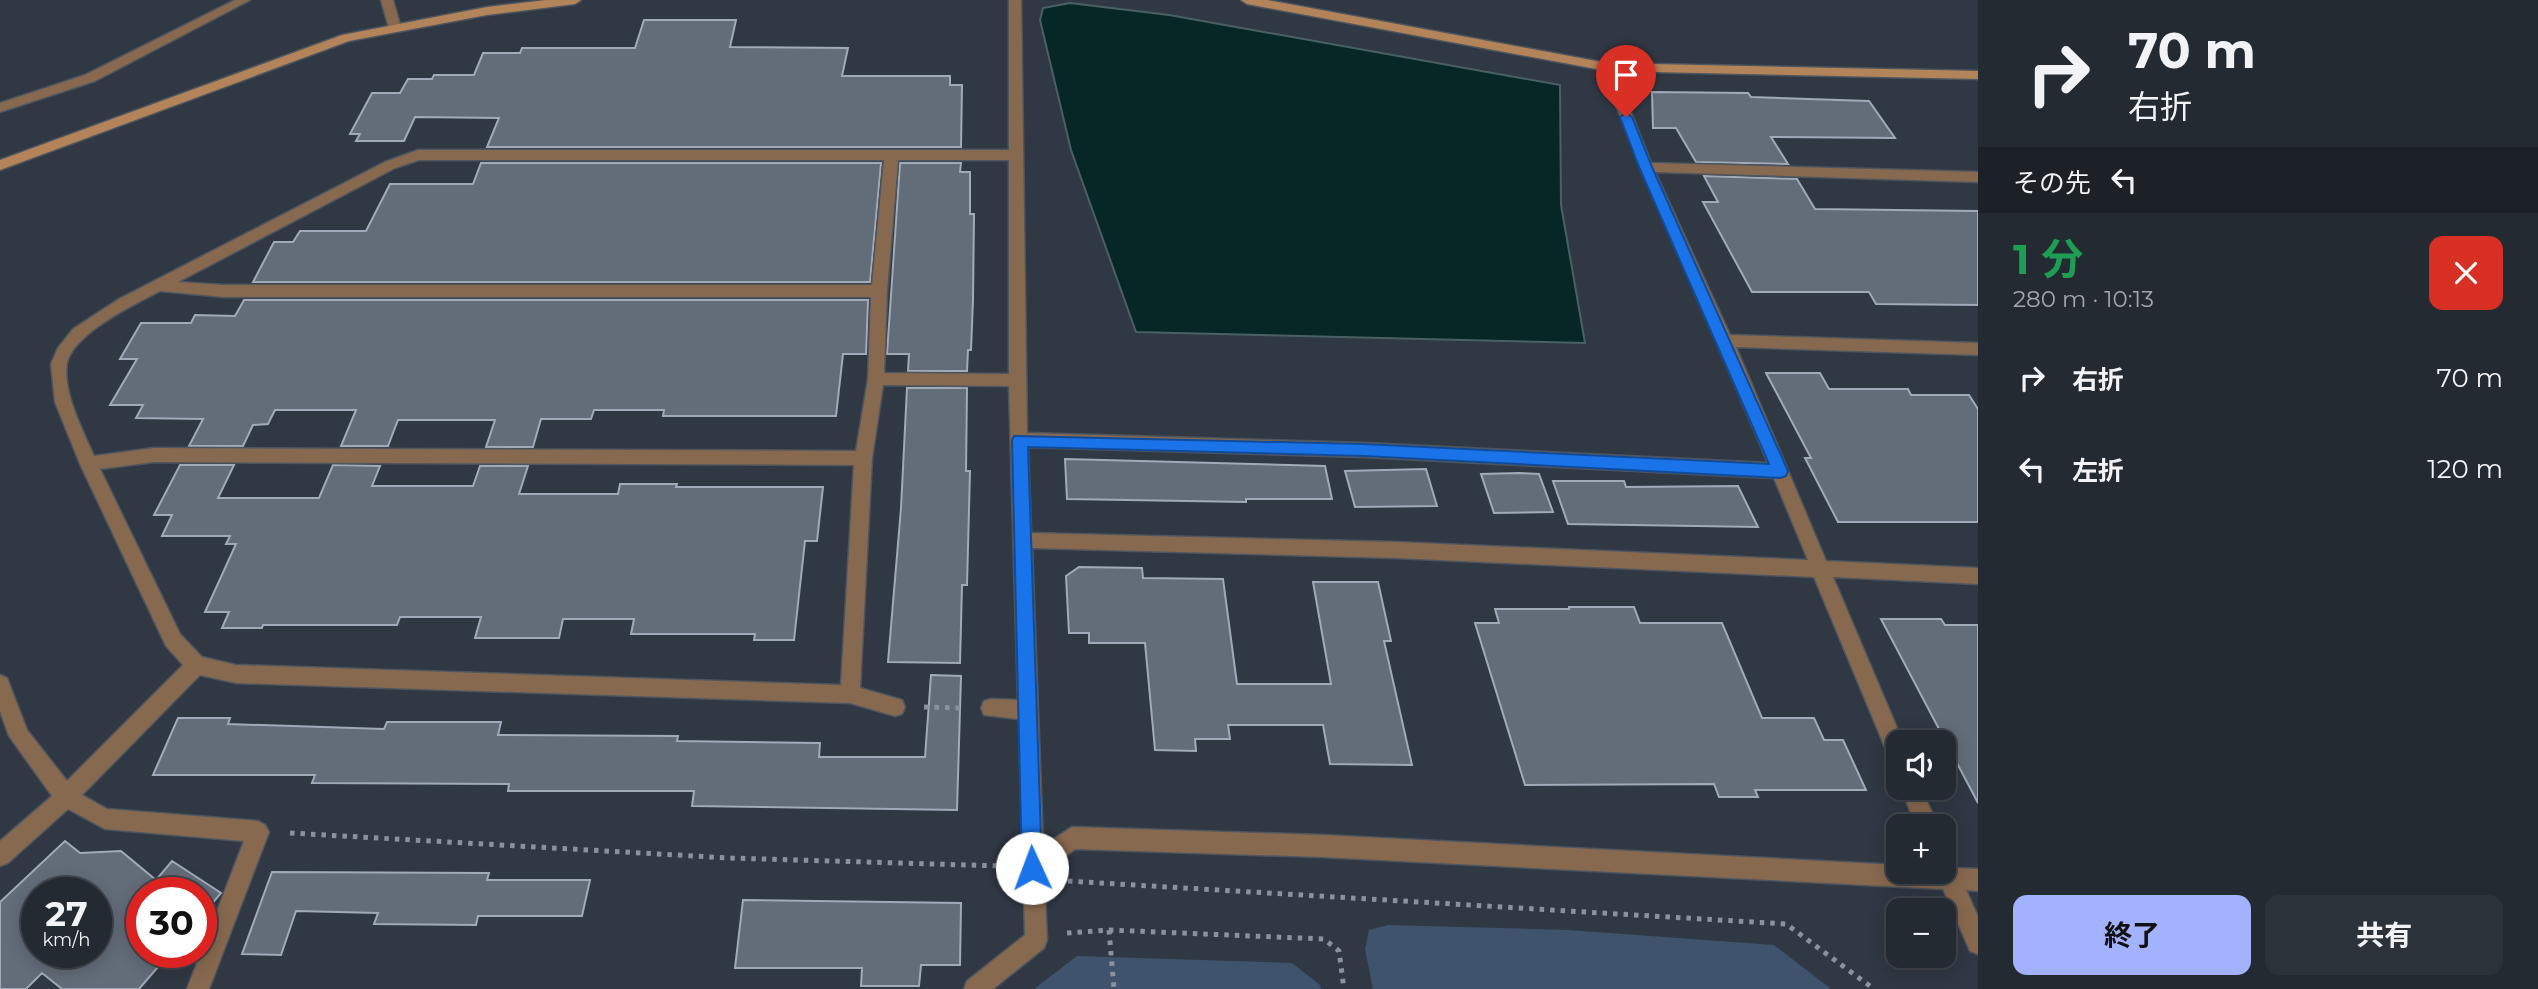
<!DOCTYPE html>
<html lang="ja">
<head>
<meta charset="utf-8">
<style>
  body { margin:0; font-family:Montserrat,"Noto Sans JP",sans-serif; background:#2c323a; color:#f1f3f6; height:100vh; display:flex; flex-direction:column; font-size:26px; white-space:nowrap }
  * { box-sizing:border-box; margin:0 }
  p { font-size:23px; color:#a3a7ac }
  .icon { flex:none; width:38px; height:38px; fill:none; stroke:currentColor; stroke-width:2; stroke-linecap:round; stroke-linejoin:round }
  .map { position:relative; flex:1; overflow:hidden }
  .side { display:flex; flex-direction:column; background:#242a32; width:560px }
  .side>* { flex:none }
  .guide { background:#242a32; color:#f1f3f6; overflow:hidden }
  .tools { position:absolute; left:1886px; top:730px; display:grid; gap:14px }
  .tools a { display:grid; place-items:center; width:70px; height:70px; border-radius:14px; background:#242a32; box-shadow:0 4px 18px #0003,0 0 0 2px #41464d; font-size:35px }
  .speed { position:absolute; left:21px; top:877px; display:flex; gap:14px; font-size:35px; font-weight:700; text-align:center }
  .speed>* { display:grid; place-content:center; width:91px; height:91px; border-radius:50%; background:#242a32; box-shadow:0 4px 18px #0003,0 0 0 2px #41464d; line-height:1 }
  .speed small { font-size:18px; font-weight:400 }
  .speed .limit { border:10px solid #d22; background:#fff; color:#111 }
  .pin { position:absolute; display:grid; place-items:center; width:60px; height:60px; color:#fff; margin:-72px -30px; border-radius:50% 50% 50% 0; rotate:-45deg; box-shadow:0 0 7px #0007 }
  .pin .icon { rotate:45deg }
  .me { position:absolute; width:77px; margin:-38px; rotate:358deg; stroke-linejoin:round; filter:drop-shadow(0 0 5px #0008) }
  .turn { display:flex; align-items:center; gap:24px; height:147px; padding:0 35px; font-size:32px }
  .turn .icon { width:91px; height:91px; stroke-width:2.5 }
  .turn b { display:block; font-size:49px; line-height:60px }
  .then { display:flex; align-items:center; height:66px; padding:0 35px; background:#0003; gap:14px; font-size:26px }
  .round { display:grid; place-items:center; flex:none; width:74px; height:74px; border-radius:14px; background:#2c323a }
  .headline { display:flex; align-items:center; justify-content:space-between; height:119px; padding:0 35px }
  h1 { font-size:42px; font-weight:700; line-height:52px; color:#1e9e55 }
  .primary-button { display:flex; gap:14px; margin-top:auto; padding:14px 35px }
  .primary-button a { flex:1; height:80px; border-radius:14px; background:#a2b2fd; color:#111; font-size:28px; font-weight:700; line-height:80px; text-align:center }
  .primary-button a+a { background:#2c323a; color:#f1f3f6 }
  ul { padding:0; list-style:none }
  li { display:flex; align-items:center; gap:21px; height:91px; padding:0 35px }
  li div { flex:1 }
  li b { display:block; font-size:26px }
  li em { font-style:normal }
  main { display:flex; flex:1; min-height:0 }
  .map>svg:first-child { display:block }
  .green { fill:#3f536d }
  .water { fill:#072626; stroke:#4a6164; stroke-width:2 }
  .building { fill:#636c79; stroke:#a0aab8; stroke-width:2; fill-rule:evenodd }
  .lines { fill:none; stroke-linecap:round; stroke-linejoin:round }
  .street-casing { stroke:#4d555f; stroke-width:3 }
  .secondary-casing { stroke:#4d555f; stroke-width:3 }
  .path { stroke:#8b929b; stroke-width:5; stroke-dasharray:4.5 6; stroke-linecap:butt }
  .street { fill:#87694f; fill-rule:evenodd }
  .secondary { fill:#b3845a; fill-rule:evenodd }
  .route { fill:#1a73e8; stroke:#114b97; stroke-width:2 }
</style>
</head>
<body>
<main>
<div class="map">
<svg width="1978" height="989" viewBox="0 0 1978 989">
  <rect width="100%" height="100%" fill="#303843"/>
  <path class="green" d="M1388,925L1568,930L1774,945L1831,989H1373L1365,949L1369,930Z
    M1077,956L1292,963L1320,985L1321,989H1034Z"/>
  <path class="water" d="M1070,3L1169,15L1560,85L1561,205L1585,343L1136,332L1071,150L1040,20L1043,8Z"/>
  <path class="building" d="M644,20H736L730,47L848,48L842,76H950V85H962L961,147H487L499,118L415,117L404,141H356L360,134H350L372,93H400L408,79H432L434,75H474L483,53H520L522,48H635Z
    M1652,92L1748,93L1751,97L1869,101L1895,138L1771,137L1788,164L1696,162L1676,128H1653Z
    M481,163H881L870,282H253L274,242H293L300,231H366L390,184H473Z
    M900,163H961L960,172H970V214H974L973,300L971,350H968L967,371H908L909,354H887Z
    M1704,176L1797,179L1815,209L1978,211V305L1876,304L1869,292H1752L1703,202H1718Z
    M244,300H868L866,354H843L836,416H663L664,410H594L591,419H541L533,447H486L495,420H398L388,446H341L356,410H275L268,424L253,425L243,446H189L203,419L136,418L143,405H110L137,359H120L141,323H191L195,315L235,316Z
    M1766,373H1820L1829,389H1908L1911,395H1969L1978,409V522H1838L1805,458H1811Z
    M907,388H967L966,471H970L967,585H962L960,663L888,662L901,508Z
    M1065,459L1325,466L1332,499H1246V502L1067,499Z
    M180,465H234L218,498H319L333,465L380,466L372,486H473L480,466H528L519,494H618L620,484H677L676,487H823L817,541H805L794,640H754L755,634H631L634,619H563L559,638H475L481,617H400L397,625H263L262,628H222L229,612H205L236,544H226L230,536H162L172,515H154Z
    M1426,469L1437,506L1355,507L1345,471Z
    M1519,473L1539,474L1553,512L1494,513L1481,474Z
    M1553,481H1624L1626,487L1738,486L1758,527L1568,524Z
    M1079,567L1142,568L1143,578L1223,579L1237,684H1331L1313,582H1378L1391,641H1384L1412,765L1330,764L1323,725H1228L1230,739H1195L1196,751L1155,750L1145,643H1089V633H1069L1066,576Z
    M1569,607H1634L1640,623H1722L1762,718H1814L1824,740H1843L1866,790H1755L1758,797H1719L1714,784L1525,785L1475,623H1499L1495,609H1569Z
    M1881,619H1941L1945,625H1978V803Z
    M931,675L961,676L957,810L692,806L694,791H508L509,784L312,783L315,775H153L178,718H230L228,724L384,729L387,722H501L498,735L678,736L677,741L820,743L819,757H925Z
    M65,841L80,853L121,851L156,880L172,861L221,893L201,917V892H142V952H171L139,989H62L42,973L26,989H0V902ZM37,892H96V952H37Z
    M272,872L489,873L487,880H590L582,916H478L476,925L374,924L378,913L296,911L281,955L242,954Z
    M743,900L961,903L960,965H921L919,986H861L862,968H735Z"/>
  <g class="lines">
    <defs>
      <path id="street" d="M235,0H250L95,81L0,112V103L85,75Z
        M381,0H393L401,28L399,31H391L389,28Z
        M1009,0H1021L1027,433L1364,443L1768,463C1713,331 1652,201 1601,67L1602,64H1612L1613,67L1651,163L1978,172V182L1655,172L1730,335L1978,343V355L1736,347L1826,561L1978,568V584L1833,577L1903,742H1899V767L1892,764L1814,577L1396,558L1032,548L1043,846L1072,827L1322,835L1899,865V872H1944L1946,860L1954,863L1956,868L1978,869V891L1966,890L1978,917V954L1970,951L1943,889L1322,857L1075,849L1044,872L1047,940L1044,948L993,989H964L967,981L1025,935L1019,719L984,715L981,708L984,701L991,699L1018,700L1009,386L883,385L872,458L860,688L902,700L905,707L902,714L895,716L850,703L236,683L200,675L82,795L107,809L258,821L265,825L269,832L209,989H187L244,841L105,829L68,809L8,863L0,866V841L52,796L9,736L0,711V675L7,678L27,730L67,781L183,665L166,646L80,464L55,402L51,364L58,348L73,329L119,299L385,162L418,150H1009ZM419,160H884L872,285H224L178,282L395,168ZM898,160H1009V374L884,373L887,291ZM160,291L224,297H871L868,379L856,451L154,448L94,456C83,431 62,391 67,363C74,333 135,304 160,291ZM1028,447L1364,457L1774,478L1808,560L1396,542L1031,533ZM154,462L854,465L841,685L236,665L202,657L180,634L100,469Z
        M1901,788H1921L1938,826H1916Z"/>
      <path id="secondary" d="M546,0H581L575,4L487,15L349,41L0,170V160L342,35L487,7Z
        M1241,0H1267L1607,63L1978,71V79L1607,71L1247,4Z"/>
    </defs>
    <use href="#street" class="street-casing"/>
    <use href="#secondary" class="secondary-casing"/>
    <path class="path" d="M924,707L960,708
      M290,833L729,858L1002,866
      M1068,881L1786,924L1874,989
      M1109,930L1114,989
      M1067,933L1109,930L1324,939L1339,951L1344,989"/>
    <use href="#street" class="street"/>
    <use href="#secondary" class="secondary"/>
  </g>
  <path class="route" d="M1626,113L1632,117L1652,167L1788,471L1786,476L1780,478L1364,456L1028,447L1042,868L1039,875L1032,878L1025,875L1022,868L1012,440L1014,436L1364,444L1769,464L1639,167L1620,117Z"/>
</svg>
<div class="tools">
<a><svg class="icon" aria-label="sound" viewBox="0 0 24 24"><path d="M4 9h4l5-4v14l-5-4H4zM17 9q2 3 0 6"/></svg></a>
<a>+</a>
<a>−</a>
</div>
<div class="speed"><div>27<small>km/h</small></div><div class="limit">30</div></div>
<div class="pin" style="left:1626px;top:117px;background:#d93025"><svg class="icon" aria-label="arrive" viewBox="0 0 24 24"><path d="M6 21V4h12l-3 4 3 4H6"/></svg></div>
<svg class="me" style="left:1032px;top:868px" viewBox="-20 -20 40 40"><circle r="19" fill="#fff"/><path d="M0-13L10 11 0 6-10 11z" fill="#1a73e8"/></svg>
</div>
<section class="side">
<div class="guide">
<div class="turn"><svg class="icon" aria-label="right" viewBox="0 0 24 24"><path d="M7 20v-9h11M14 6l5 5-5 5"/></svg><div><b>70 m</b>右折</div></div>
<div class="then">その先<svg class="icon" aria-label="left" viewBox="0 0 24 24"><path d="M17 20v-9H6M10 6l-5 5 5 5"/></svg></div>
</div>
<div class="headline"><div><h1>1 分</h1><p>280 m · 10:13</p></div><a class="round" style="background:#d93025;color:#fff"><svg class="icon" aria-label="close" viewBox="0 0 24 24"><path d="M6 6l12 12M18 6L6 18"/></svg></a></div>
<ul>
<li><svg class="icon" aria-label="right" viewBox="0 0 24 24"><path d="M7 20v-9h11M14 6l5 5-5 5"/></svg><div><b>右折</b></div><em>70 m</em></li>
<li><svg class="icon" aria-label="left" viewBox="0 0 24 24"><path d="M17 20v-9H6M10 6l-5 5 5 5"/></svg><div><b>左折</b></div><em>120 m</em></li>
</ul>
<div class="primary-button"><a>終了</a><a>共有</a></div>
</section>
</main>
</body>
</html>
